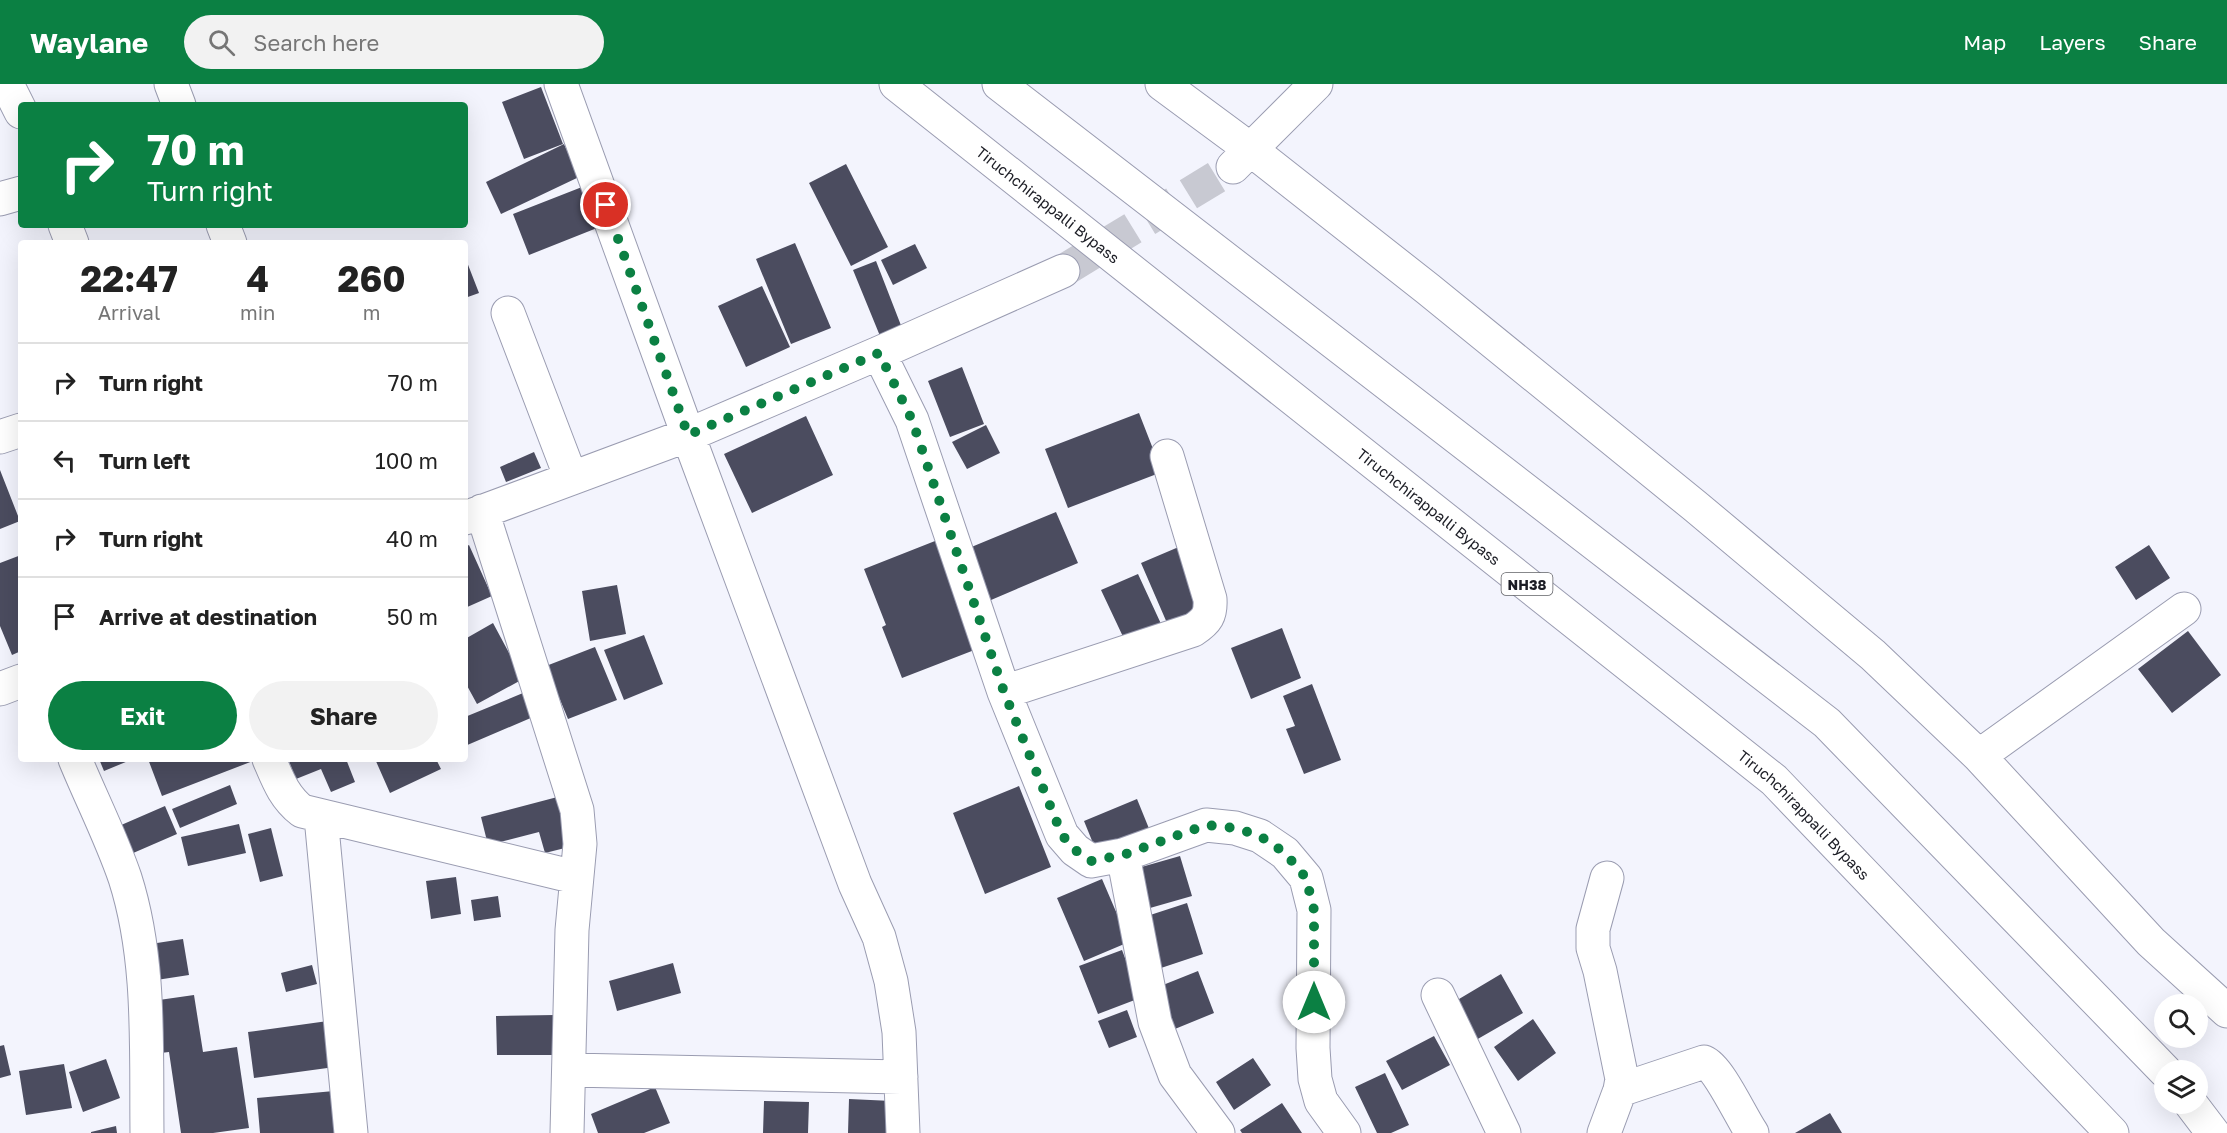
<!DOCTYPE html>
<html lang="en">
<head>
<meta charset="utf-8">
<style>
  body { margin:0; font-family:"Golos Text",sans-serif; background:#f2f2f2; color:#222; height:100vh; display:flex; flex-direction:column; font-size:22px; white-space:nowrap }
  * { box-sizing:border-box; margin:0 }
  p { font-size:20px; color:#767676 }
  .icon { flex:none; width:33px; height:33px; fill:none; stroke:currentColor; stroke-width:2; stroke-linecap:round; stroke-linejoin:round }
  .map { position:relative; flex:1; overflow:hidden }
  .details { position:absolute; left:18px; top:156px; width:450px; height:522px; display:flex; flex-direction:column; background:#fff; border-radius:6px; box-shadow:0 6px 24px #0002 }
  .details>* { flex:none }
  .hud { position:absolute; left:18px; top:18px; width:450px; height:126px; border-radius:6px; box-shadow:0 6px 24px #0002; background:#0b8043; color:#fff; overflow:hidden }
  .tools { position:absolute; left:2154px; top:910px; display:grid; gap:12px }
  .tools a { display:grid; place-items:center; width:54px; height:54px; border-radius:50%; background:#fff; box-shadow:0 6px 24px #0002; font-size:30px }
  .pin { position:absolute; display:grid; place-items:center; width:51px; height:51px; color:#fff; margin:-26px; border:3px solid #fff; border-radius:50%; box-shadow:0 2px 6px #0007 }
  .me { position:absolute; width:66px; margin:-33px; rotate:0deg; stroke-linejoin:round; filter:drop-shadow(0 0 4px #0008) }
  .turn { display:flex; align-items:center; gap:21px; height:126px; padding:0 30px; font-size:27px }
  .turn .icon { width:78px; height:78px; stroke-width:2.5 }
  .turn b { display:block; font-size:42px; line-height:51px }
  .eta { display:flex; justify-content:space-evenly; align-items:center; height:102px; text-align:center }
  .eta b { font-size:36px; font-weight:700; line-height:42px }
  .button { display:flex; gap:12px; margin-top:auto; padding:12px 30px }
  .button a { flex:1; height:69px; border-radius:36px; background:#0b8043; color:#fff; font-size:24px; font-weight:700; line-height:69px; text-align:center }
  .button a+a { background:#f2f2f2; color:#222 }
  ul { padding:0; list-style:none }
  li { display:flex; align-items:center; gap:18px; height:78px; padding:0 30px; border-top:2px solid #e0e0e0 }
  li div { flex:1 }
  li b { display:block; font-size:22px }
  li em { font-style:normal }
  header { display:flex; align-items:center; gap:36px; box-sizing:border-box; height:84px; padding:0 30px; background:#0b8043; color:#fff }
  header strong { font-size:28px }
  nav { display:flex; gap:33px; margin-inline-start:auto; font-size:21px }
  .search { width:420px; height:54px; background:#f2f2f2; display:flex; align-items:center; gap:15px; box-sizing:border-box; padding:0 21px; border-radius:33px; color:#767676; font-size:22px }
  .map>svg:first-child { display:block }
  .building { fill:#4b4c5f }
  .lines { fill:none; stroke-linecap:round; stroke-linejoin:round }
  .minor-tunnel { stroke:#c8c9d2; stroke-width:33; stroke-dasharray:33 16; stroke-linecap:butt }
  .minor-casing { stroke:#9a9cb1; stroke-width:35 }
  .highway-casing { stroke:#9a9cb1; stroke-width:35 }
  .minor { stroke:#fff; stroke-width:33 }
  .highway { stroke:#fff; stroke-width:33 }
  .route { stroke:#0b8043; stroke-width:10; stroke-dasharray:0 18 }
  .labels { text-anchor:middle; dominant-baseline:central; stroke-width:6; stroke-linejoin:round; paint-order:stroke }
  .shield { fill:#fff; stroke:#606166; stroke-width:1.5 }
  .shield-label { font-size:14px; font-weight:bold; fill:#1c1d25 }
  .street-label { font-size:15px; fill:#1c1d25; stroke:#fff }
</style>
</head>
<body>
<header>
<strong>Waylane</strong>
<div class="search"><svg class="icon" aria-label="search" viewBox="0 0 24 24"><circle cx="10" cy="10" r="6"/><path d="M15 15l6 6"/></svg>Search here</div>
<nav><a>Map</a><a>Layers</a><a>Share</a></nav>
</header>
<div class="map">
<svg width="2227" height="1049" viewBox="0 0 2227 1049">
  <rect width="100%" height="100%" fill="#f3f4fd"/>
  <path class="building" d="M541,3L563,60L524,75L502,18Z
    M564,60L579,93L501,130L486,98Z
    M846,80L888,163L851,182L809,99Z
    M582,103L597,144L529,171L513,130Z
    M795,159L831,244L791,260L756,175Z
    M915,160L927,184L893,201L881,176Z
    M465,173L479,209L465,214Z
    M876,177L902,244L880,252L853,186Z
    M762,202L790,263L746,283L718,222Z
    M962,283L984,340L950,353L928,297Z
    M1139,329L1162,388L1068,424L1045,365Z
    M806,332L833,391L752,429L724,370Z
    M986,341L1000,369L967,385L952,358Z
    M534,368L541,384L506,398L500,383Z
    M0,386L20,437L0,445Z
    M1056,428L1078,479L991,516L969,464Z
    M935,457L977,565L902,594L882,543L886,541L864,485Z
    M469,461L492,512L465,524V463Z
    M2149,461L2170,494L2136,516L2115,483Z
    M1181,462L1206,522L1167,539L1141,479Z
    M21,471V567L12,571L0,542V479Z
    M1138,490L1162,542L1126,559L1101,506Z
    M617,501L626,550L590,557L582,507Z
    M493,539L523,595L477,620L465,598V555Z
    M1282,544L1301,594L1251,615L1231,564Z
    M2188,547L2221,591L2172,629L2138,585Z
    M644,551L663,600L624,616L604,566Z
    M595,563L617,616L568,635L546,582Z
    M1312,600L1341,676L1304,690L1286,645L1295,642L1283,612Z
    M523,609L533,633L465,662V633Z
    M99,675H133L104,687Z
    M148,675H252L253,677L162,712Z
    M288,675H346L355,698L331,708L321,685L296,695Z
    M375,675H436L441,685L390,709Z
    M230,701L237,720L180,744L172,725Z
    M1019,702L1051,783L985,810L953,729Z
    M565,711L577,761L545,769L539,748L488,761L481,733Z
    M1137,715L1150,747L1097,769L1084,737Z
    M165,722L177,750L124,773L112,745Z
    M239,740L246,769L188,782L181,753Z
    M271,744L283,792L260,798L248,750Z
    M1180,772L1192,812L1143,826L1131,786Z
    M456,793L461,830L431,835L426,797Z
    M1102,795L1129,858L1084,877L1057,814Z
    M498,812L501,833L474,837L471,816Z
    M1187,819L1203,870L1155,886L1138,835Z
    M183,855L189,891L150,897L144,861Z
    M1122,866L1140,914L1098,930L1079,882Z
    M673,879L681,909L617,927L609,897Z
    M312,881L317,900L286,908L281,889Z
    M1198,887L1214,929L1170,947L1153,905Z
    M1501,890L1523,929L1476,956L1454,918Z
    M194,911L203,968L237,963L249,1044L213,1049H181L169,968L152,970L145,918Z
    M1127,926L1137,953L1109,964L1098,937Z
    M555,931V971H497L496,932Z
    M1533,935L1556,969L1518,997L1494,963Z
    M335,936L342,982L254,994L248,948Z
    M1434,952L1450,981L1402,1006L1386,977Z
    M4,961L11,991L0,994V962Z
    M1253,974L1271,1001L1234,1026L1216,998Z
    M106,975L120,1014L83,1028L69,988Z
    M64,980L72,1024L26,1031L19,987Z
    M1385,989L1409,1041L1391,1049H1377L1355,1003Z
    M655,1003L670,1039L644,1049H598L591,1030Z
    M334,1007L337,1049H260L257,1014Z
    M849,1015L892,1017L890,1049H848Z
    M764,1017L809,1018L808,1049H763Z
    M1282,1019L1302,1049H1242L1240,1046Z
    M1830,1029L1842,1049H1795Z
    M116,1042L117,1049H91V1048Z"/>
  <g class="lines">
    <path class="minor-tunnel" d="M1063,187L1233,83"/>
    <defs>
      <path id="minor" d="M7,0L21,28
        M171,0L179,21
        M561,0L688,351L855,800L879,853L891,897L899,948L903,1049
        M1162,0L1250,65L1428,205L1695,422L1873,571L1979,672L2151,858L2227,927
        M1233,83L1316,0
        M0,115L21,109
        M65,141L72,159
        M223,141L230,159
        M508,229L571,394
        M879,269L912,336L1004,608L1062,751L1075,766L1091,777L1123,771L1206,741L1235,744L1260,752L1285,769L1306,794L1314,826L1313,964L1315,995L1321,1017L1344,1049
        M0,353L21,346
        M482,427L577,726L580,760L572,846L567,1049
        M465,434L688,351L879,269L1063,187
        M0,605L21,597
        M1004,608L1193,546C1207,537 1211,531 1210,515L1167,372
        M1979,672L2184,525
        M75,675C91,714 111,753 125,794C151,875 146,964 147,1049
        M269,675C278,696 284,713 302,727L575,793
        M321,733L351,1049
        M1123,771L1155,938L1175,991L1218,1049
        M1438,911L1504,1049
        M569,986L901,993
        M1620,1006L1704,978C1719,984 1741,1033 1752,1049
        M1604,1049L1620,1006L1622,995L1600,887L1593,864V845L1607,794"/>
      <g id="highway">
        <path id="s1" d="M896,0L1774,696L2112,1049"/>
        <path d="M999,0L1827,639L2165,987"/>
        <path d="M2191,1020L2213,1049"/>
      </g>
    </defs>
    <use href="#minor" class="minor-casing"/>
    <use href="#highway" class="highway-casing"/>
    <use href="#minor" class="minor"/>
    <use href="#highway" class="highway"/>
  </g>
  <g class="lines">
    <path class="route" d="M606,121L688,351L879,269L912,336L1004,608L1062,751L1075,766L1091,777L1123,771L1206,741L1235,744L1260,752L1285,769L1306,794L1314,826V918"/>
  </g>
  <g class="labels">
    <rect class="shield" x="1501.5" y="489" width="51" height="22" rx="4.5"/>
    <g class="shield-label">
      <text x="1527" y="500">NH38</text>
    </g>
    <g class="street-label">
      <text stroke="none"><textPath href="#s1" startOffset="194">Tiruchchirappalli Bypass</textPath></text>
      <text stroke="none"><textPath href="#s1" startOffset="680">Tiruchchirappalli Bypass</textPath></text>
      <text stroke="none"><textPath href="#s1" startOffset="1166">Tiruchchirappalli Bypass</textPath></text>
    </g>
  </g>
</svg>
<div class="tools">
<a><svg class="icon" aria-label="search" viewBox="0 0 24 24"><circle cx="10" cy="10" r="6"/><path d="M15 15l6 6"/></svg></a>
<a><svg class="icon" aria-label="layers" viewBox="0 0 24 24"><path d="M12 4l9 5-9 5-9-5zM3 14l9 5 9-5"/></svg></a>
</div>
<div class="pin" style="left:606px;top:121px;background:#d93025"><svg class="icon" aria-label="arrive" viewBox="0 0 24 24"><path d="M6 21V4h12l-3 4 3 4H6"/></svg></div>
<svg class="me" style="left:1314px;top:918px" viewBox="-20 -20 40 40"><circle r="19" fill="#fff"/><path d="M0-13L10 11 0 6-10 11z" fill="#0b8043"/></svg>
<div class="hud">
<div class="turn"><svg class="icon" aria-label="right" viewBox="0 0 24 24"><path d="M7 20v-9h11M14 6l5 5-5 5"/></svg><div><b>70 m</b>Turn right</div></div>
</div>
<section class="details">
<div class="eta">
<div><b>22:47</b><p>Arrival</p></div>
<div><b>4</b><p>min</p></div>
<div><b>260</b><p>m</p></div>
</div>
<ul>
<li><svg class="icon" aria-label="right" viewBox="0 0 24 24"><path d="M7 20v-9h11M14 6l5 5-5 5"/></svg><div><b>Turn right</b></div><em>70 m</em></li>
<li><svg class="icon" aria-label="left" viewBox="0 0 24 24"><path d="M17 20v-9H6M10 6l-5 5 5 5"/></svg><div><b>Turn left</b></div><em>100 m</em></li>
<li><svg class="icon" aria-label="right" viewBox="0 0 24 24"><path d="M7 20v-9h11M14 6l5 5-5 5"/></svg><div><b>Turn right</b></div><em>40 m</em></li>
<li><svg class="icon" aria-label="arrive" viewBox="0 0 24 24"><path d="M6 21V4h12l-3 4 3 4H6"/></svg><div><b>Arrive at destination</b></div><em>50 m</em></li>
</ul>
<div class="button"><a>Exit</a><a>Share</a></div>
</section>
</div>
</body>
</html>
